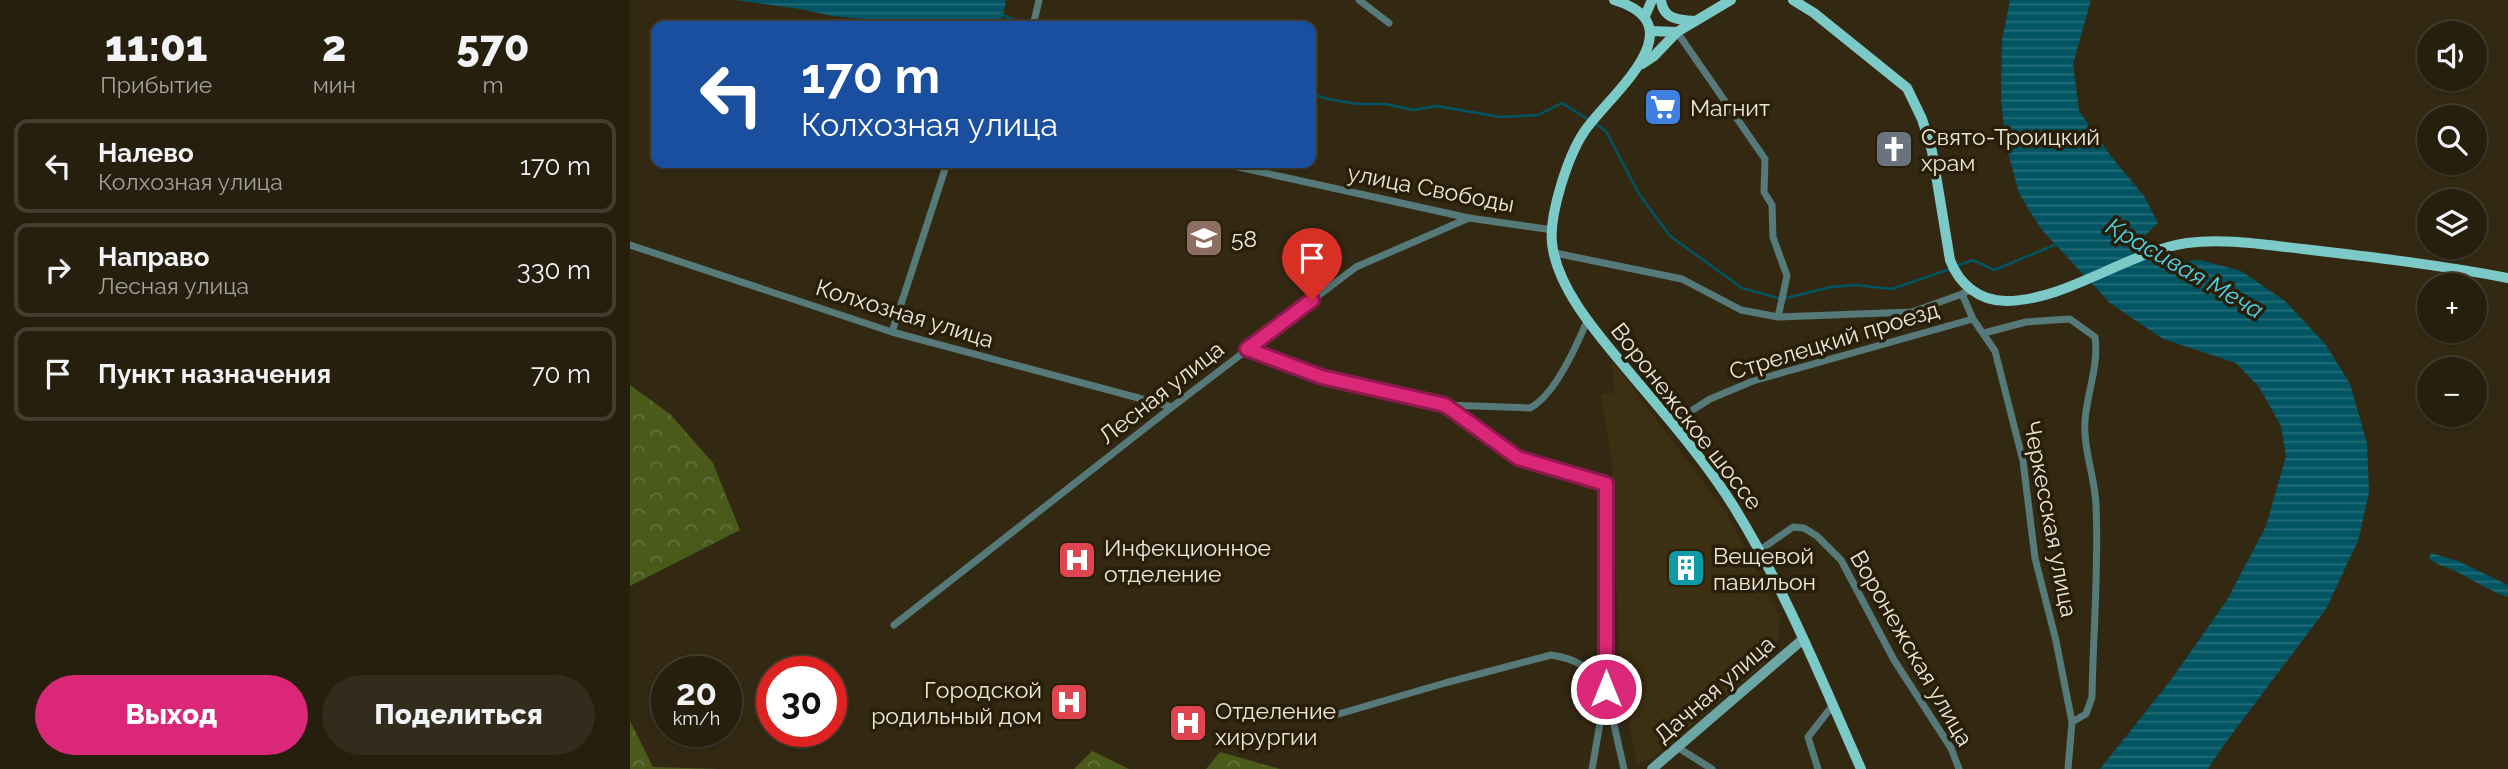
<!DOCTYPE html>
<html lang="ru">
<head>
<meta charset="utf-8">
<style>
  body { margin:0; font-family:Raleway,sans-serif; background:#322c1c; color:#f1f3f6; height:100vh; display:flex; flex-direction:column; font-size:26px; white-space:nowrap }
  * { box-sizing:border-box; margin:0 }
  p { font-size:23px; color:#a4a29e }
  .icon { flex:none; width:38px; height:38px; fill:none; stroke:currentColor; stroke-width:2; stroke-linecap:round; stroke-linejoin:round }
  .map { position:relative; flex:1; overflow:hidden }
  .sheet { display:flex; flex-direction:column; background:#261f0e; width:630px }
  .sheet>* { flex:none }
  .guide { position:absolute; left:21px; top:21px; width:665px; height:147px; border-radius:14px; box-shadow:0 2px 5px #0004,0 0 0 2px #423d2e; background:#1a4fa0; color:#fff; overflow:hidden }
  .controls { position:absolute; left:1787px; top:21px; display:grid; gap:14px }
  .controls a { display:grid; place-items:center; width:70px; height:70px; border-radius:50%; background:#261f0e; box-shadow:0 2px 5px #0004,0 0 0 2px #423d2e; font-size:35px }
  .speed { position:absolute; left:21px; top:656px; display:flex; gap:14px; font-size:35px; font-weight:700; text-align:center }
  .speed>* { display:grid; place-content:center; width:91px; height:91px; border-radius:50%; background:#261f0e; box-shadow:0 2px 5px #0004,0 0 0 2px #423d2e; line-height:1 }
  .speed small { font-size:18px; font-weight:400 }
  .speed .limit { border:10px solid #d22; background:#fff; color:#111 }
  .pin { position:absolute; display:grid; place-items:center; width:60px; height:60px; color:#fff; margin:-72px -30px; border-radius:50% 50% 50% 0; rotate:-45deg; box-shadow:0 0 7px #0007 }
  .pin .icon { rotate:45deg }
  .me { position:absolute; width:77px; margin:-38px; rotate:0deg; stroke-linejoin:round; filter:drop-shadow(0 0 5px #0008) }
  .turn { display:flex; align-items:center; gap:24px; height:147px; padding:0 35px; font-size:32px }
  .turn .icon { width:91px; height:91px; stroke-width:2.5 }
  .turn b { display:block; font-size:49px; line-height:60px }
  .eta { display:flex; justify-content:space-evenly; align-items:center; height:119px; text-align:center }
  .eta b { font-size:42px; font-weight:800; line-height:49px }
  .button { display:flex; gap:14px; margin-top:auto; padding:14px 35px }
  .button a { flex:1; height:80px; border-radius:42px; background:#db2777; color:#fff; font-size:28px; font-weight:800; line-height:80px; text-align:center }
  .button a+a { background:#322c1c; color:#f1f3f6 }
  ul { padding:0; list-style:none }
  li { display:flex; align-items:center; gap:21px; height:94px; margin:0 14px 10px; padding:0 21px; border:4px solid #423d2e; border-radius:14px }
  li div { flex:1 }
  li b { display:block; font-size:26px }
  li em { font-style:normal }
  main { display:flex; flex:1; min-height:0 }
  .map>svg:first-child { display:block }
  .built { fill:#3d2f12 }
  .forest { fill:url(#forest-crowns) }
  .water { fill:url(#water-rules) }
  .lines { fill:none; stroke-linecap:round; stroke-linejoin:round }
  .stream { stroke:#015563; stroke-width:2.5 }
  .street { stroke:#567a79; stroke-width:7 }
  .secondary { stroke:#6ca7a6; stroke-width:10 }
  .primary { stroke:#7ccac8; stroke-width:10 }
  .route-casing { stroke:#8e194d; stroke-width:18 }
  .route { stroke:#db2777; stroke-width:12 }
  .labels { text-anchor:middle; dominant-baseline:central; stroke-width:7; stroke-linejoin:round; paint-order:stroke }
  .poi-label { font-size:23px; fill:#ede6d9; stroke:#291f09; text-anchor:start }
  .street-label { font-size:23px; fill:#ede6d9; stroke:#291f09 }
  .water-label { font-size:24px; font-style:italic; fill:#4dd4ef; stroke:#291f09 }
</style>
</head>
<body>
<main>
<section class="sheet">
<div class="eta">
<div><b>11:01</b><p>Прибытие</p></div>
<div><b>2</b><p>мин</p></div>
<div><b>570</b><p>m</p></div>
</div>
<ul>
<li><svg class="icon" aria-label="left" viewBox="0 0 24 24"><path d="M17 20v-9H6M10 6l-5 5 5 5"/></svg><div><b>Налево</b><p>Колхозная улица</p></div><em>170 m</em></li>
<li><svg class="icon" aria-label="right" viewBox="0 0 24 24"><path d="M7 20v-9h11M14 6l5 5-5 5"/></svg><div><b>Направо</b><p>Лесная улица</p></div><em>330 m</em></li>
<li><svg class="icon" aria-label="arrive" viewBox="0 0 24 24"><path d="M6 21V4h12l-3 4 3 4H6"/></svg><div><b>Пункт назначения</b></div><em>70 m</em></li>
</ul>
<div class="button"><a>Выход</a><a>Поделиться</a></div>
</section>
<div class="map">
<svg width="1878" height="769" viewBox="0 0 1878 769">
  <defs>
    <pattern id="forest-crowns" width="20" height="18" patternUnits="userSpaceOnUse" patternTransform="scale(1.75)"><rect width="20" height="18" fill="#4a5a1b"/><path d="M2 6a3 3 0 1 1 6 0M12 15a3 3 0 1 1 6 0" fill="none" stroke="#64723c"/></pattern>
    <pattern id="water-rules" width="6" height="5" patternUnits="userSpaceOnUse" patternTransform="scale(1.75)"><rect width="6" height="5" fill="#015563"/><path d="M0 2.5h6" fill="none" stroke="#266d79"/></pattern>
  </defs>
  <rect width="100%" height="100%" fill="#332913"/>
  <path class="built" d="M982,361L1097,514L1150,617L1148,647L1134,664L1022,758L1007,765L991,682L981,480L983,470L971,395L984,393Z"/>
  <path class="forest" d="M0,385L40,414L83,463L110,530L0,586Z
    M0,721L23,767L89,769H0Z
    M462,751L499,769H444Z
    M590,752L650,769H576Z"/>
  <path class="water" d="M105,0H376L371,26H294L203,16L170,9Z
    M1380,0H1461L1443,64L1449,111L1480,155L1514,196L1528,223L1508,242L1535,263L1570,260L1611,271L1655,301L1696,345L1720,384L1737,443L1739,493L1728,541L1696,609L1596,742L1578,769H1470L1541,680L1597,600L1636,526L1656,456L1651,426L1629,387L1606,363L1533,339L1480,303L1411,229L1389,193L1376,145L1371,99L1372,40Z
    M1801,553L1828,561L1878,585V597C1857,590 1842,579 1823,570C1814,566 1806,565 1799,558Z"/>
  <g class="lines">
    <path class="stream" d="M371,14L397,26
      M535,26H537
      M681,86L683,94L698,99L727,104H756L783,110L807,106L870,117L908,115L932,103L959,120
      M964,123L976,131L1009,194L1040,236L1112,288L1152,299L1201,287L1226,285L1262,289L1320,269
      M1326,266L1343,260L1364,270L1427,244"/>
    <path class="street" d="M729,0L759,23
      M403,26L409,0
      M1047,32L1135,159L1134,192L1142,205L1143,237L1157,276L1148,317
      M590,163L839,218L923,230
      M0,245L262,332L542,407
      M925,253L1052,279L1111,310L1148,317L1282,312L1332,294
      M1340,290L1332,294L1343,319L1365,351L1393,461L1405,558L1426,641L1442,722L1438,769
      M262,332L317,163
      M1354,333L1396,322L1440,319L1465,337C1469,366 1457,392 1455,421C1453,449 1465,477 1466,505C1469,569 1463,633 1462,697L1456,714L1442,722
      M617,349L692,377L815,405L888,458L976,484V689L994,769
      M816,405L900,408C924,396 947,345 957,321
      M1042,423L1080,399L1123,381L1343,319
      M1130,550L1163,527L1174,528L1187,536L1211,560L1264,660L1321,748L1329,769
      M264,625L542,407L726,267L839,218
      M695,718L815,683L921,655C949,659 958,668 976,689L962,769
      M1047,747L1082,769
      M1188,769L1178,737L1203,705"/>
    <path class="secondary" d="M1022,769L1172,640"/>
    <path class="primary" d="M984,0C1070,26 978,96 954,132C938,156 919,214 922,243C927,290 971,338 1000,373C1036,416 1075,460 1104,507C1155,589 1192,681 1231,769
      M1031,0C1033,19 1048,20 1065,21
      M1163,0L1184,13L1277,88L1292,119L1302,151L1320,260C1329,284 1349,301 1376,301C1436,301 1497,252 1557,243C1595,238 1635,245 1673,249C1742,257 1810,265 1878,278
      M1015,16L1022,0
      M1020,31L1047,32L1101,0
      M1012,64L1024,56L1047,32"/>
  </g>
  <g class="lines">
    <defs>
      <path id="route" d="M682,300L617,349L692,377L815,405L888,458L976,484V689"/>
    </defs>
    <use href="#route" class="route-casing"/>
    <use href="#route" class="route"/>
  </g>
  <defs>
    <symbol id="supermarket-square" viewBox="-11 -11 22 22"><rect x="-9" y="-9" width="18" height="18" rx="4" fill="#3f7fe0" stroke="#291f09"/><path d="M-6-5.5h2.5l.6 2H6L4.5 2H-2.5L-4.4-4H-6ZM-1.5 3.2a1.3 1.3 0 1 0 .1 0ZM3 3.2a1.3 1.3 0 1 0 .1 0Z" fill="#fff"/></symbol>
    <symbol id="church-square" viewBox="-11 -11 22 22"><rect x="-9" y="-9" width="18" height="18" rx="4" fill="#6b7280" stroke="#291f09"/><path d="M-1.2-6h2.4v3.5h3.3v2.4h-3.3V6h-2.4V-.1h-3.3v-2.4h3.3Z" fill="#fff"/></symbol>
    <symbol id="school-square" viewBox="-11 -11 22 22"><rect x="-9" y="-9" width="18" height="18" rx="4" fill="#8d6e63" stroke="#291f09"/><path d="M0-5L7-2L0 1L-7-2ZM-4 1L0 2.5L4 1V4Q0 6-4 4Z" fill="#fff"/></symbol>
    <symbol id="hospital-square" viewBox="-11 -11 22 22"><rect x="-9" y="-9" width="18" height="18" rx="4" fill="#e0444e" stroke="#291f09"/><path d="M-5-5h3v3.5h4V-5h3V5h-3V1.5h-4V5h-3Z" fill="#fff"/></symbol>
    <symbol id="building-square" viewBox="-11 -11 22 22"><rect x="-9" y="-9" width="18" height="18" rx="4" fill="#0f9aa8" stroke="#291f09"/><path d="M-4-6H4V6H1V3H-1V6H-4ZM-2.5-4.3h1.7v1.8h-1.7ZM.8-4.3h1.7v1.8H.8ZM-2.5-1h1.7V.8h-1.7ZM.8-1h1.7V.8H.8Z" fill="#fff"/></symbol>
  </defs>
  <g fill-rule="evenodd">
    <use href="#supermarket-square" x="1011" y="85" width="44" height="44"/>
    <use href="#church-square" x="1242" y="127" width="44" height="44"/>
    <use href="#school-square" x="552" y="216" width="44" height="44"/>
    <use href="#hospital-square" x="425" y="538" width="44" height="44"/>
    <use href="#building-square" x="1034" y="546" width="44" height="44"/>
    <use href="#hospital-square" x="417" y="680" width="44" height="44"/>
    <use href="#hospital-square" x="536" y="701" width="44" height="44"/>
  </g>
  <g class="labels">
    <g class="poi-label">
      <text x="1060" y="107">Магнит</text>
      <text x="1291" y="136">Свято-Троицкий<tspan x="1291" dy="26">храм</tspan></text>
      <text x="601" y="238">58</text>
      <text x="474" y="547">Инфекционное<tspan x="474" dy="26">отделение</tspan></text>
      <text x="1083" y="555">Вещевой<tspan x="1083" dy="26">павильон</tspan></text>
      <text x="412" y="689" text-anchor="end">Городской<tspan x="412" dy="26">родильный дом</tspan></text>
      <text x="585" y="710">Отделение<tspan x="585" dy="26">хирургии</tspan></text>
    </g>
    <g class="street-label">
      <text transform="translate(801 188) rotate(11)">улица Свободы</text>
      <text transform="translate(275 313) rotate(17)">Колхозная улица</text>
      <text transform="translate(1204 340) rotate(-17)">Стрелецкий проезд</text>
      <text transform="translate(531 392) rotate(-38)">Лесная улица</text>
      <text transform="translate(1057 416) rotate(52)">Воронежское шоссе</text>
      <text transform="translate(1421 519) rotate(79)">Черкесская улица</text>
      <text transform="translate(1282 648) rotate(60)">Воронежская улица</text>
      <text transform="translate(1084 689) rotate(-41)">Дачная улица</text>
    </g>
    <g class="water-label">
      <text transform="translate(1555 268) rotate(30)">Красивая Меча</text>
    </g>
  </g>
</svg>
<div class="controls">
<a><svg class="icon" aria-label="sound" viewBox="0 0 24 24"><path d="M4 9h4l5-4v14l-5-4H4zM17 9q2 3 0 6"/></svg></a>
<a><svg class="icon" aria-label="search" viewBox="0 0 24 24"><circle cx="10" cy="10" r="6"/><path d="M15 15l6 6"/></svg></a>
<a><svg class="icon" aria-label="layers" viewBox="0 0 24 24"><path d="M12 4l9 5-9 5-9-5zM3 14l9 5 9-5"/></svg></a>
<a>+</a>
<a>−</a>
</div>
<div class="speed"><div>20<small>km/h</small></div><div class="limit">30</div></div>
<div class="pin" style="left:682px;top:300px;background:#d93025"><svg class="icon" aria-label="arrive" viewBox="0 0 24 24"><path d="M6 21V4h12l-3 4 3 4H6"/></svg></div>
<svg class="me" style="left:976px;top:689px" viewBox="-20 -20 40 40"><circle r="17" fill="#db2777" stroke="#fff" stroke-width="3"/><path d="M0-11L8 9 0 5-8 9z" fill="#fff"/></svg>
<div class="guide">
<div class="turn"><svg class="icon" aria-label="left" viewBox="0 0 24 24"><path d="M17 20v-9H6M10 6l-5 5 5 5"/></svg><div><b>170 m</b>Колхозная улица</div></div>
</div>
</div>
</main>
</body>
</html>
